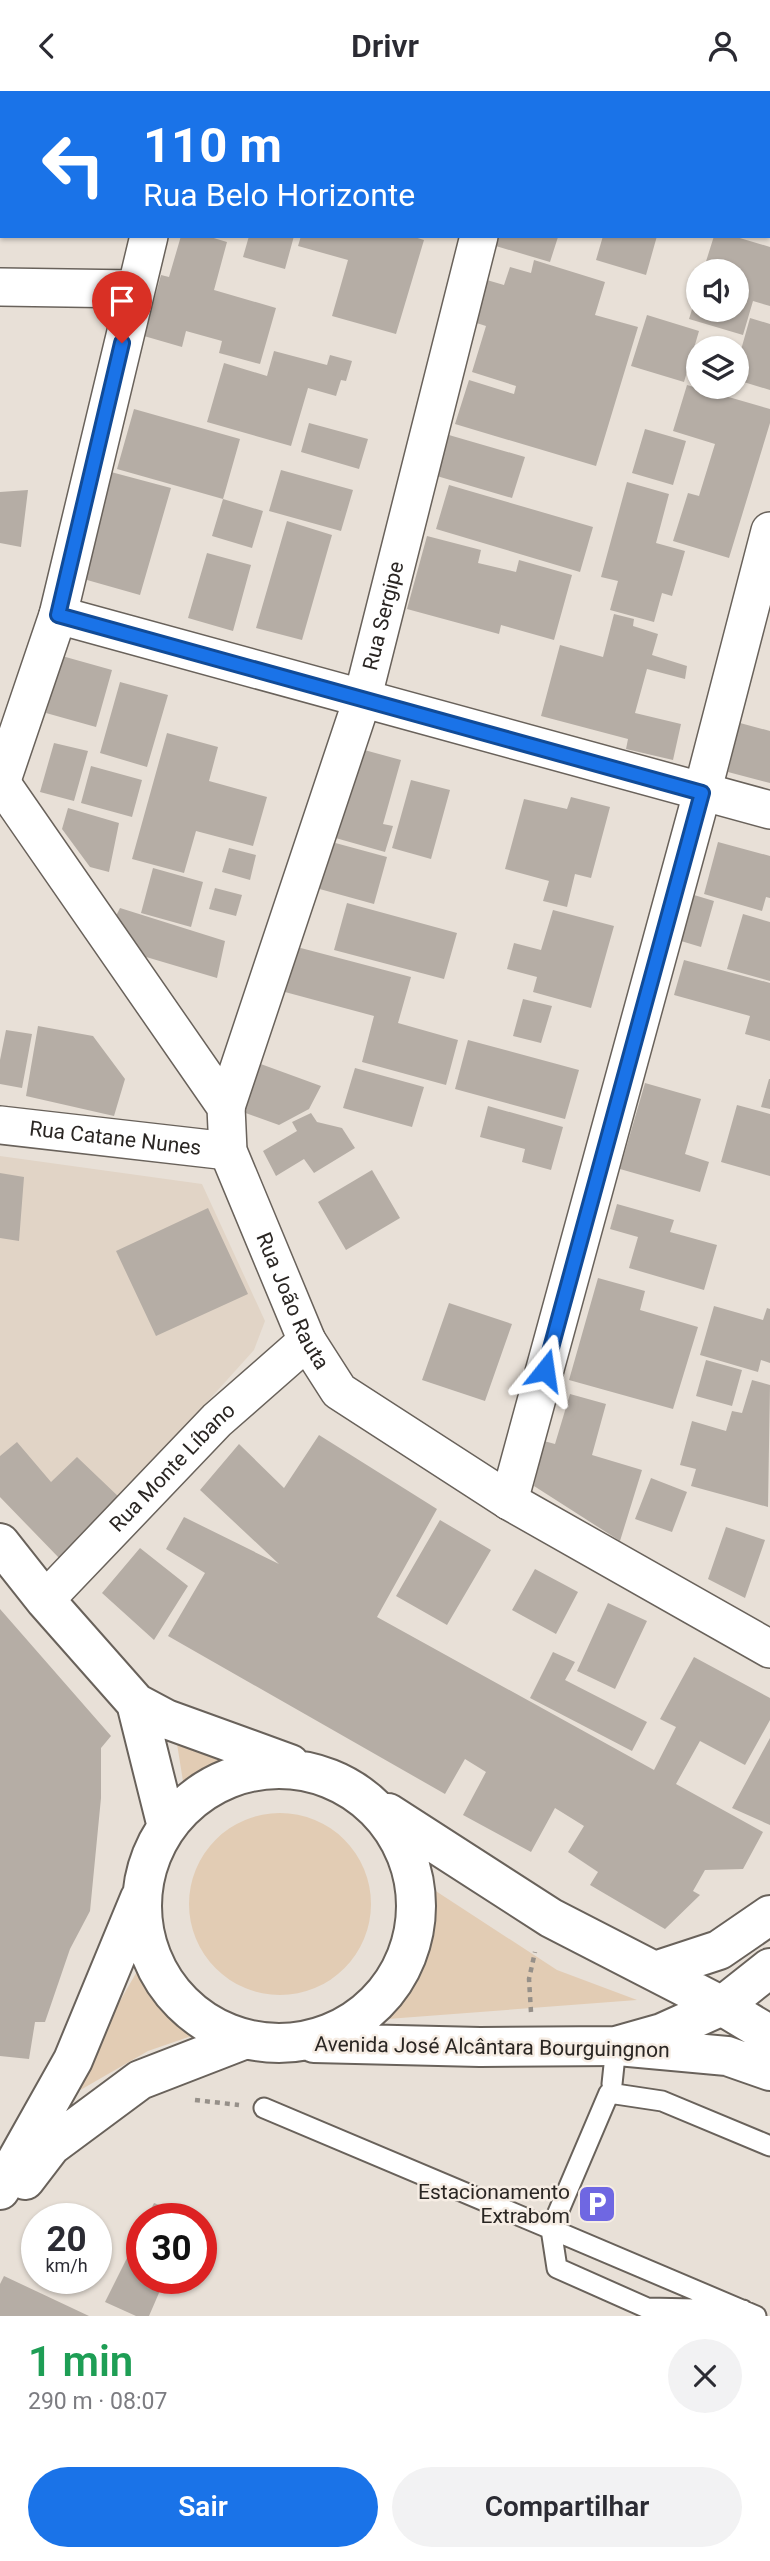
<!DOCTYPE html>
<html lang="pt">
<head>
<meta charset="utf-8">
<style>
  body { margin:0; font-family:Roboto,sans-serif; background:#f2f2f3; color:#2b2b33; height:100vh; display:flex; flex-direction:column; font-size:26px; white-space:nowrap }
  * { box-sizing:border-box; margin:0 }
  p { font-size:23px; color:#7c7c81 }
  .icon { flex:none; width:38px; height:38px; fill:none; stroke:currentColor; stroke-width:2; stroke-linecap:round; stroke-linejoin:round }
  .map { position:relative; height:2225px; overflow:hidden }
  .side { display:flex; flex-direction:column; background:#fff; flex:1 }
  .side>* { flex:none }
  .top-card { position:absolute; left:0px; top:0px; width:770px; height:147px; box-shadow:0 2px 5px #0004; background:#1a73e8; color:#fff; overflow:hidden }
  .fabs { position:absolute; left:686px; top:168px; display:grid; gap:14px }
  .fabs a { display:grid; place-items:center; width:63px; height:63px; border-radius:50%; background:#fff; box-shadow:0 2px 5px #0004; font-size:35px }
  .speed { position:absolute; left:21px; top:2112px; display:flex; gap:14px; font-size:35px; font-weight:700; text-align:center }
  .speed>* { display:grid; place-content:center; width:91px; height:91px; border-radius:50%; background:#fff; box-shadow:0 2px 5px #0004; line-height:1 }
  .speed small { font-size:18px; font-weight:400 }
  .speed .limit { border:10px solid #d22; background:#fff; color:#111 }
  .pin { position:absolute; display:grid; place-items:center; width:60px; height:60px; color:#fff; margin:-72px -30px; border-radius:50% 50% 50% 0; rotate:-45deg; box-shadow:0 0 7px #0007 }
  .pin .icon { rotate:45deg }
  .me { position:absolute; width:77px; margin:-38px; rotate:15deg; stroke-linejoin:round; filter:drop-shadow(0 0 5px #0008) }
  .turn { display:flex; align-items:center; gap:24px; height:147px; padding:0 28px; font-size:32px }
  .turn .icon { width:91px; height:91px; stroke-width:2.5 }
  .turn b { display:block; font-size:49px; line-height:60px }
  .round { display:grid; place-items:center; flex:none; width:74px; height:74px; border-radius:37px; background:#f2f2f3 }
  .headline { display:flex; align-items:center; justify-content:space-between; height:119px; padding:0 28px }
  h1 { font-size:42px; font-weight:600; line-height:52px; color:#1e9e55 }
  .action { display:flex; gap:14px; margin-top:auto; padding:14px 28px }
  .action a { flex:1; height:80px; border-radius:42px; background:#1a73e8; color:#fff; font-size:28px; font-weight:600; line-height:80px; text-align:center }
  .action a+a { background:#f2f2f3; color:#2b2b33 }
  header { display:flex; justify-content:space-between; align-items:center; height:91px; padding:0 28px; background:#fff; font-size:32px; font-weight:600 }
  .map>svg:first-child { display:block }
  .built { fill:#e1d4c6 }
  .green { fill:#e2ccb4 }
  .building { fill:#b5ada5 }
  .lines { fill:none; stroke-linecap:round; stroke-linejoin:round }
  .service-casing { stroke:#69625b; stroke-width:23 }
  .minor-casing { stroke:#69625b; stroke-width:40 }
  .tertiary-casing { stroke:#69625b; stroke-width:42 }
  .secondary-casing { stroke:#69625b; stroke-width:42 }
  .path { stroke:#969089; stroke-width:4.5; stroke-dasharray:5 5; stroke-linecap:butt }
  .service { stroke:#fff; stroke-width:19 }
  .minor { stroke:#fff; stroke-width:37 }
  .tertiary { stroke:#fff; stroke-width:38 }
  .secondary { stroke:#fff; stroke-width:38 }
  .route-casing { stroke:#114b97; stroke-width:18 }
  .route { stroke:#1a73e8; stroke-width:12 }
  .labels { text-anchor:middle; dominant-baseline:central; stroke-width:5; stroke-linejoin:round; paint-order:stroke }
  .street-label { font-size:21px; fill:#2a2623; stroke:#f6ede4 }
  .poi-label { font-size:21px; fill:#2a2623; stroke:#f6ede4; text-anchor:end }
</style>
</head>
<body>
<header><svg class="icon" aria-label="back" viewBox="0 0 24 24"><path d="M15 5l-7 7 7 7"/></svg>Drivr<svg class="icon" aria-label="person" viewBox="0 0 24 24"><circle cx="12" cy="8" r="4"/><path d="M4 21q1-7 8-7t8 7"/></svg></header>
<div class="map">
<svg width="770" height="2225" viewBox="0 0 770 2225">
  <rect width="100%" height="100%" fill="#e8e0d7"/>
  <path class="built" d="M0,1065L202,1093L265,1230L254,1259L63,1471L0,1406Z"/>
  <path class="green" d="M174,1634L235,1678L186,1709Z
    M189 1813a91 91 0 1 1 182 0a91 91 0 1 1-182 0Z
    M425,1793L557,1879L637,1909L374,1929C424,1887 430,1856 425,1793Z
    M143,1870C158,1902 176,1920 203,1941L148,1960L63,2009Z"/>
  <path class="building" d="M181,145H207L227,151L214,199L276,217L260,273L219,262L222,250L186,240L182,256L144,245L161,184L169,186Z
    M249,145H294L285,178L243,166Z
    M301,145H411L424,149L396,243L332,225L348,169L298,155Z
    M491,145H554L558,146L550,171L489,153Z
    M603,145H657L646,184L596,169Z
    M714,145H733L770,156V215L753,210L743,244L689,228L698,199V219H737V180H703Z
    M534,169L605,191L595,224L638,236L596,375L455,333L469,289L514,303L516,295L472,281L486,235L467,229L480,187L504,194L510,176L531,182Z
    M647,224L699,240L684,291L631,275Z
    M750,227L770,233V299L737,289V273Z
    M274,260L327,274L330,264L352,270L346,290L341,289L336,305L308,297L291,355L207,331L224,272L267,285Z
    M687,294L770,318V332L729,467L673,450L688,402L699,405L715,353L673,340Z
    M134,318L240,348L223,408L117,378Z
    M309,332L368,348L359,378L301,361Z
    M645,338L686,350L673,394L632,382Z
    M442,342L525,366L512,407L430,383Z
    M281,379L353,399L341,440L269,420Z
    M111,381L171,397L140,504L80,487Z
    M627,391L669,403L656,452L685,460L672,505L662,502L654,531L610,519L618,490L601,486Z
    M449,394L593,436L580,481L436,438Z
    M28,399L21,456L0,452V401Z
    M223,408L263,420L252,457L212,445Z
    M287,430L332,444L302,549L256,537Z
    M427,445L481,459L478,472L516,481L519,469L572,484L554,549L501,534L499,543L407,518Z
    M207,462L251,474L233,540L188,527Z
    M614,523L634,528L633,535L658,543L652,564L687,575L685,588L647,578L635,622L681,633L673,669L626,658L628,648L541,625L560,554L603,566Z
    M62,565L112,579L96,636L46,622Z
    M120,591L168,604L147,676L100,662Z
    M740,632L770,640V692L728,681Z
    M167,642L218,656L209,690L267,706L253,755L196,740L184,782L132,768Z
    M54,652L88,660L74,710L40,701Z
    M357,657L401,669L383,733L393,735L385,761L325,744Z
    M91,675L142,689L132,726L81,712Z
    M411,689L450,699L431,768L392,757Z
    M571,706L610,716L591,787L575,783L567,816L543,810L549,790L505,778L524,708L567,718Z
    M68,717L119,732L109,781L90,776L62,738Z
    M328,750L387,766L374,813L316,797Z
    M718,751L770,765V807L766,806L762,820L704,803Z
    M229,757L256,764L250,789L222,781Z
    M153,777L203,791L191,836L141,822Z
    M215,797L242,804L236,825L209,818Z
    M694,804L714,810L701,856L681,850Z
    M347,812L457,842L444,888L334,859Z
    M120,817L225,850L217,887L136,863L112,833Z
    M553,819L614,835L591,917L533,901L537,886L507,878L514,852L541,859Z
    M743,823L770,831V890L727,878Z
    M297,856L411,886L398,932L458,949L446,994L362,971L374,925L285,901Z
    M684,869L770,892V950L745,943L750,925L674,904Z
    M523,908L552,915L541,952L513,945Z
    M38,935L93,945L125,988L114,1025L26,1005Z
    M6,939L32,943L22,997L0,993V969Z
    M468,949L579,979L565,1028L455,998Z
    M258,972L321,995L309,1018L279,1034L240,1020Z
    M355,977L424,996L412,1036L343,1017Z
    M769,988H770V1018L761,1016Z
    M645,992L701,1008L685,1063L709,1071L700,1101L620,1078Z
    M737,1014L770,1023V1085L721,1071Z
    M488,1015L563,1036L551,1079L522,1071L525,1058L480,1046Z
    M311,1022L317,1031L342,1037L355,1057L314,1082L304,1068L276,1085L263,1060L297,1040L292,1031Z
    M372,1079L400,1127L346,1159L318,1111Z
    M0,1082L24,1086L19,1150L0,1147Z
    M617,1113L674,1129L670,1141L717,1154L704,1199L629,1177L638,1146L610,1138Z
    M208,1117L248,1203L156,1245L116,1160Z
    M598,1187L645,1200L640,1219L698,1236L673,1318L569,1289Z
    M449,1212L512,1233L485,1310L422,1289Z
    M714,1215L763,1229L767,1217L770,1218V1272L761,1269L758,1281L700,1264Z
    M706,1269L742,1279L732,1315L696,1305Z
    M752,1289L770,1294L768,1416L691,1395L696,1378L680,1374L692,1330L726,1340L732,1320L742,1322Z
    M570,1303L606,1313L592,1364L642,1379L620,1450L534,1395L544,1350L555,1353Z
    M319,1344L437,1418L377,1526L654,1679L676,1636L660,1628L694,1566L770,1607V1629L745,1674L700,1650L676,1693L763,1741L743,1778L705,1779L693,1800L700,1804L665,1838L590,1794L598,1781L568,1761L584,1735L555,1717L531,1761L463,1724L486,1681L465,1668L445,1703L168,1545L205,1482L166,1458L184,1426L279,1473L200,1399L239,1353L284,1397Z
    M17,1351L51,1391L77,1366L121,1408L63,1471L0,1406V1365Z
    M651,1387L687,1401L672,1441L635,1428Z
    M440,1429L491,1459L447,1534L396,1505Z
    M726,1436L765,1449L745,1507L708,1488Z
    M140,1457L188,1495L154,1549L102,1502Z
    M535,1478L578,1501L556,1543L512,1519Z
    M608,1512L647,1530L615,1598L577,1580Z
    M0,1518L111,1645L101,1657V1707L90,1820L70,1858L45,1931H35L29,1968L0,1965Z
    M553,1561L575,1571L565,1589L647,1631L632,1660L530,1607Z
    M770,1647V1734L732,1717Z
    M154,2112L195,2128H146Z
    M142,2137V2188H165L149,2225H136L105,2211Z
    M4,2185L89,2225H0V2193Z"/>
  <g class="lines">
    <defs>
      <path id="service" d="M612,1993L616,1955
        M264,2017L551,2138L557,2177L647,2217L743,2219
        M756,2225L551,2138L609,2002L662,2010L770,2055"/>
      <g id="minor">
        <path d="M381,0L387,2"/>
        <path d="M188,2V0"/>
        <path d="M515,2L516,0"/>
        <path d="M768,120H770"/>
        <path d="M0,196L135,198"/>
        <path d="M58,524L770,719"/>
        <path id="s1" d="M0,690L226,1016L228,1060L307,1250L339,1300L509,1410L770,1558"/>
        <path d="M1,692L58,524L149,145"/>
        <path id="s2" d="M226,1016L362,609L479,145"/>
        <path id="s3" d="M0,1034L228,1060"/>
        <path d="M509,1410L702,702L770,440"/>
        <path id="s4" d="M45,1509L217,1329L307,1250"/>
      </g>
      <path id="tertiary" d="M722,1915L770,1944
        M618,1955L727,1965L770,1980"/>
      <path id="secondary" d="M0,1452L45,1509L136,1612L166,1628L290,1673
        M136,1612L167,1736
        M142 1815a137 137 0 1 1 274 0a137 137 0 1 1-274 0Z
        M388,1722L551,1827L722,1915
        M655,1880L719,1859L770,1824
        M314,1952L480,1956L616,1955L662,1942L722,1915L770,1877
        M25,2089L51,2055L140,1989L246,1948
        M0,2099L73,1969L140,1807"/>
    </defs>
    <use href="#service" class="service-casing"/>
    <use href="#minor" class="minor-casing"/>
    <use href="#tertiary" class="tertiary-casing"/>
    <use href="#secondary" class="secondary-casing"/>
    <path class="path" d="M531,1921L529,1888L535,1861
      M195,2009L239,2014"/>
    <use href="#service" class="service"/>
    <use href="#minor" class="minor"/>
    <use href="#tertiary" class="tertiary"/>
    <use href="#secondary" class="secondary"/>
  </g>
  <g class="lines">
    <defs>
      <path id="route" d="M122,252L58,524L702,702L545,1279"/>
    </defs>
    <use href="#route" class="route-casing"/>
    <use href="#route" class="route"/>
  </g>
  <defs>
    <symbol id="parking-square" viewBox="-11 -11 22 22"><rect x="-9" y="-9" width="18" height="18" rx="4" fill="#6f67e2" stroke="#f6ede4"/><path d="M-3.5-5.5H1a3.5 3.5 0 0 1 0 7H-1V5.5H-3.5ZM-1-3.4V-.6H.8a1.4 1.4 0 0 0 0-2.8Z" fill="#fff"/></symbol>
  </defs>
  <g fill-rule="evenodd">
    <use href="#parking-square" x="575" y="2091" width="44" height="44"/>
  </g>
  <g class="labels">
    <g class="street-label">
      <text stroke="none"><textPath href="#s2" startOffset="516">Rua Sergipe</textPath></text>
      <text stroke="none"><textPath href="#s3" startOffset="116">Rua Catane Nunes</textPath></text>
      <text stroke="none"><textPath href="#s1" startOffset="604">Rua João Rauta</textPath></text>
      <text stroke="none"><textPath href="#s4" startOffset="184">Rua Monte Líbano</textPath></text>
      <text transform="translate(492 1956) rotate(1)">Avenida José Alcântara Bourguingnon</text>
    </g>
    <g class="poi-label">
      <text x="570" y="2101">Estacionamento<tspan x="570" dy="24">Extrabom</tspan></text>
    </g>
  </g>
</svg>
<div class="fabs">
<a><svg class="icon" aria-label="sound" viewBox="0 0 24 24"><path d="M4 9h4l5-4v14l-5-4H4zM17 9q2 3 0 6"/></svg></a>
<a><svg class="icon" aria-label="layers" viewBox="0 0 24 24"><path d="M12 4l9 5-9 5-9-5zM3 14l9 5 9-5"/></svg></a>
</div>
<div class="speed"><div>20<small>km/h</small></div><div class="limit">30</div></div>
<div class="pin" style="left:122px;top:252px;background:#d93025"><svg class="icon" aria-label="arrive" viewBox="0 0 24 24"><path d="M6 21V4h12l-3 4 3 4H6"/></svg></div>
<svg class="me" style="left:545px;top:1279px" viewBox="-20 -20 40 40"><path d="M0-17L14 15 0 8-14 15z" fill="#1a73e8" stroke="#fff" stroke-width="4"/></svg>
<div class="top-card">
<div class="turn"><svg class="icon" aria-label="left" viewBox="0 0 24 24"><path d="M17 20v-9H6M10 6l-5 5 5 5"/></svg><div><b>110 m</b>Rua Belo Horizonte</div></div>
</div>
</div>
<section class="side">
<div class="headline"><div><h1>1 min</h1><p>290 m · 08:07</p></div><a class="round"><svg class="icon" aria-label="close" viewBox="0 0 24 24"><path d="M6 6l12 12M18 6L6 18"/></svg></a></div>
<div class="action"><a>Sair</a><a>Compartilhar</a></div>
</section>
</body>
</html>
